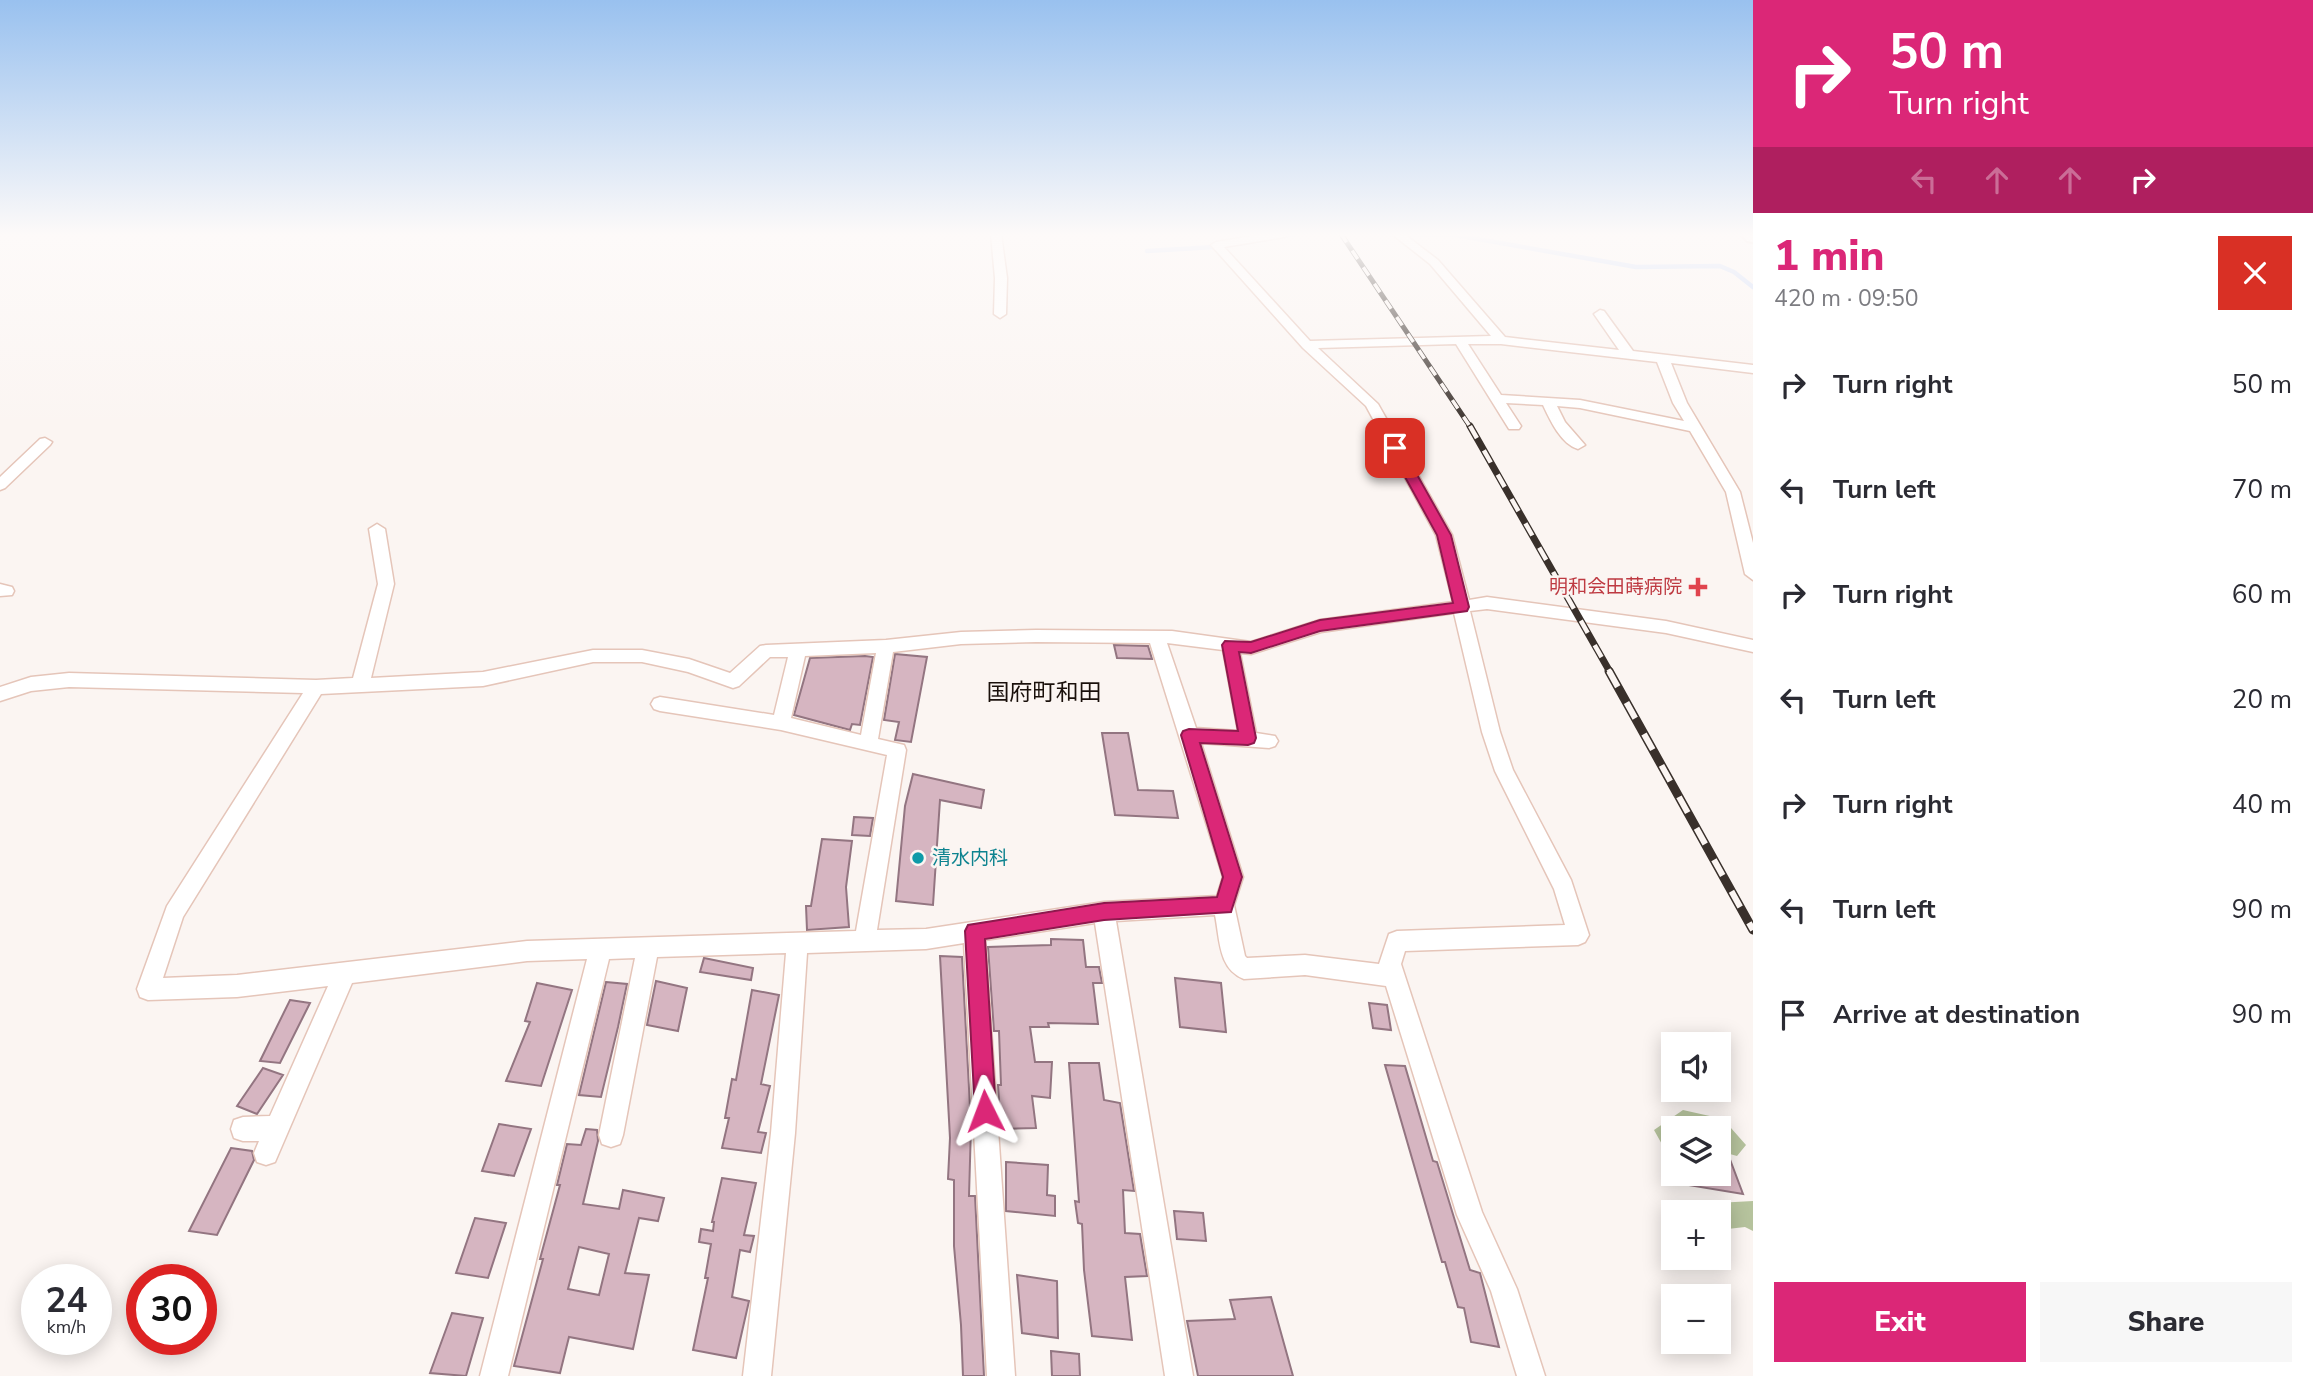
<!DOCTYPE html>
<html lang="en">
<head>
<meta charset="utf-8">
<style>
  body { margin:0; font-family:"Nunito Sans","Noto Sans JP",sans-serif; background:#f7f7f7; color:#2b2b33; height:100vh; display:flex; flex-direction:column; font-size:26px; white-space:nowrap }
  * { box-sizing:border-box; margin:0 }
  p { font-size:23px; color:#7c7c81 }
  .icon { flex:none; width:38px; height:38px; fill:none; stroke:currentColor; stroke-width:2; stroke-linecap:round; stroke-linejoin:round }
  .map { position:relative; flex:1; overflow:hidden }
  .drawer { display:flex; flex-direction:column; background:#fff; width:560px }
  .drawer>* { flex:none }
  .hud { background:#db2777; color:#fff; overflow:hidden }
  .controls { position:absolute; left:1661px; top:1032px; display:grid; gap:14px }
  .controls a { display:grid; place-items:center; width:70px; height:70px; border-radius:0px; background:#fff; box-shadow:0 4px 18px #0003; font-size:35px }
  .speed { position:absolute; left:21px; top:1264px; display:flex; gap:14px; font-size:35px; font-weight:700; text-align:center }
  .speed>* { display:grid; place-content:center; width:91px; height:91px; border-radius:50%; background:#fff; box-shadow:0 4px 18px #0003; line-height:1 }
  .speed small { font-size:18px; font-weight:400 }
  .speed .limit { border:10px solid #d22; background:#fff; color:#111 }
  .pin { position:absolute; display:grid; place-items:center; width:60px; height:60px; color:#fff; margin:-30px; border-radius:14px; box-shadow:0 4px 10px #0006 }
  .me { position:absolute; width:77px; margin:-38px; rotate:357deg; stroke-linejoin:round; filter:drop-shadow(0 0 5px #0008) }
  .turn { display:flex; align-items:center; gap:24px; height:147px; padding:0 21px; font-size:32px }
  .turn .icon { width:91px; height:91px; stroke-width:2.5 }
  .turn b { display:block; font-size:49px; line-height:60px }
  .lanes { display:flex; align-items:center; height:66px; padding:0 21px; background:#0003; justify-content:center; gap:35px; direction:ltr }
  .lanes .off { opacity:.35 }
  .round { display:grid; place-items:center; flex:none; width:74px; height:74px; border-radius:0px; background:#f7f7f7 }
  .headline { display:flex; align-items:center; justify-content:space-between; height:119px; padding:0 21px }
  h1 { font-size:42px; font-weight:800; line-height:52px; color:#db2777 }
  .primary-button { display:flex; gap:14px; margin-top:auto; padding:14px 21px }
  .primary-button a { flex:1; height:80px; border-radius:0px; background:#db2777; color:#fff; font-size:28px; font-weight:800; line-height:80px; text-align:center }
  .primary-button a+a { background:#f7f7f7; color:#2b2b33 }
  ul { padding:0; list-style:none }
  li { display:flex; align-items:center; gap:21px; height:105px; padding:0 21px }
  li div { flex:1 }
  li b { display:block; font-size:26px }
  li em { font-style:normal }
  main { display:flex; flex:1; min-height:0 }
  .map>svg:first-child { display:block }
  .forest { fill:#b6c39d }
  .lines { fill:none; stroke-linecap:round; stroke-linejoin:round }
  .stream { stroke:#c3d5f9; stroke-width:4.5 }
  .building { fill:#d6b5c1; stroke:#937581; stroke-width:2; fill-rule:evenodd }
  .minor-casing { stroke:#e5c5b9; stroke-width:3 }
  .trunk-casing { stroke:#e5c5b9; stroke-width:4 }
  .minor { fill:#fff; fill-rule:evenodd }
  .trunk { fill:#fff; fill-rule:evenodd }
  .rail-far2-casing { stroke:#39302b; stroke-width:5 }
  .rail-far1-casing { stroke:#39302b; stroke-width:7 }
  .rail-casing { stroke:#39302b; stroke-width:9 }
  .rail-far2 { stroke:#fbf5f2; stroke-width:3.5; stroke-dasharray:10; stroke-linecap:butt }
  .rail-far1 { stroke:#fbf5f2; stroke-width:4.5; stroke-dasharray:14; stroke-linecap:butt }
  .rail { stroke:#fbf5f2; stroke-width:6; stroke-dasharray:18; stroke-linecap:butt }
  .route { fill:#db2777; stroke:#8e194d; stroke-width:2 }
  .health-dot { fill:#e0444e; stroke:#fbf5f2; stroke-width:2.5 }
  .culture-dot { fill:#0f9aa8; stroke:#fbf5f2; stroke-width:2.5 }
  .labels { text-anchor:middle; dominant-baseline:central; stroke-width:5; stroke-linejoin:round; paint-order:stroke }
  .health-label { font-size:19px; fill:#be3a42; stroke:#fbf5f2; text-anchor:end }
  .culture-label { font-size:19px; fill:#0d838f; stroke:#fbf5f2; text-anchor:start }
  .quarter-label { font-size:23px; fill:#1a100b; stroke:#fbf5f2 }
</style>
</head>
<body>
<main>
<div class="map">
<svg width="1753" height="1376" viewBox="0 0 1753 1376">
  <rect width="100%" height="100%" fill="#fbf5f2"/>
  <path class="forest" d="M1683,1110L1723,1119L1746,1145L1737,1156L1719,1151L1718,1129H1673V1164L1654,1130Z
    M1753,1201V1231L1745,1227L1719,1230L1718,1213H1698V1204Z"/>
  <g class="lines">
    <path class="stream" d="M1390,234L1455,235L1636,267L1720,266L1734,272L1753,287
      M1238,244L1295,234
      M1147,251L1214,247"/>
  </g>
  <path class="building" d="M1114,645L1148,646L1152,659L1117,658Z
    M895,654L927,657L911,742L895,740L899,722L884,720Z
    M865,656L873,657L860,725L852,724L850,730L794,715L810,658Z
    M1102,733H1128L1138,790L1173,791L1178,818L1115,815Z
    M913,774L984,790L981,808L940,800L933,905L896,901L905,806Z
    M854,817L873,818L870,836L852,835Z
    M822,839L852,841L846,887L849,927L807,930L806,906H811Z
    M1051,939L1083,940L1086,967H1099L1102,983H1093L1098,1024L1048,1023L1049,1027H1030L1035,1062H1052L1050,1098L1032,1096L1036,1128L1001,1129L998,1085H1001L999,1031H994L988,947L1051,945Z
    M940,956L962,957L971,1126L969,1196H975L984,1376H963L961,1325L954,1246V1180L948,1179L950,1138Z
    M704,958L753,968L751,980L700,972Z
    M1175,978L1221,983L1226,1032L1180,1027Z
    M656,981L687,988L678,1031L647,1025Z
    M606,982L627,984L618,1027L601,1097L579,1095Z
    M537,983L572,990L541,1086L506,1081L530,1022L525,1021Z
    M752,990L779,995L761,1084L770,1086L758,1132L766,1133L761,1153L722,1148L729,1118H725L732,1079L736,1080Z
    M290,1000L310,1003L280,1063L260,1061Z
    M1369,1003L1387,1005L1391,1030L1373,1028Z
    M1069,1063H1099L1104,1100L1120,1103L1134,1191L1123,1190L1125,1233L1140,1234L1147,1276L1125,1277L1132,1340L1092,1336L1084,1270L1082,1224L1078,1223L1075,1201L1079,1202Z
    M1385,1065L1405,1066L1433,1161L1437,1162L1470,1270L1480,1273L1499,1347L1471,1342L1464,1308L1458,1307L1445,1262H1442Z
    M263,1068L283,1075L257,1114L237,1106Z
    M499,1124L531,1129L514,1176L482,1171Z
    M586,1129L597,1130L598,1141L583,1204L619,1209L623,1190L664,1198L658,1221L639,1218L625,1273L649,1275L633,1349L569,1337L560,1373L514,1366L543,1259H540L560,1185H557L567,1144L581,1145ZM579,1247L609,1254L599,1295L568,1289Z
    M1718,1133H1720L1743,1194L1676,1183V1174H1718Z
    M231,1148L252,1151L254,1160L217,1235L189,1231Z
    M1006,1162L1048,1165L1047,1195L1055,1196V1216L1006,1211Z
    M722,1178L756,1183L744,1235L754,1236L750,1252L740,1250L732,1297L749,1301L736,1358L693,1350L708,1278H705L711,1244L699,1242L701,1229L713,1231L714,1222H712Z
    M1174,1211L1203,1213L1206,1241L1177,1239Z
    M475,1218L506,1223L488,1278L456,1273Z
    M1017,1275L1057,1281L1058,1338L1022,1333Z
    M1271,1297L1293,1376H1198L1187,1321L1235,1319L1230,1300Z
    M452,1313L483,1318L466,1376L430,1373Z
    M1051,1351L1079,1354L1080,1376H1052Z"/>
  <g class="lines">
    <defs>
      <path id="minor" d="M991,234H1001L1007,278L1006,314L1000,318L994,314L995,278Z
        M1265,234H1289L1284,237L1224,247L1310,341L1491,336L1430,264L1392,234H1404L1438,260L1505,337L1619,350L1594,314L1600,310L1604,311L1633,351L1753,365V373L1671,363L1687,403L1740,492L1753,543V580L1745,574L1726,492L1690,431L1580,408L1557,406L1565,422L1585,445L1578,449C1561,444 1550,420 1543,405L1506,403L1521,426L1519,429H1509L1456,344L1318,348L1378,404L1452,535L1469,600L1487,597L1666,621L1753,640V652L1666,633L1487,609L1470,611L1500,732L1513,770L1571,880L1589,935L1585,942L1578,945L1405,951L1401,964L1482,1212L1517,1289L1545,1376H1517L1491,1291L1457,1215L1386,986L1305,975L1244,979C1218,969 1220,939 1215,915L1116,921L1193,1376H1165L1095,923L985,940L1015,1376H987L964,943L926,949L807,953L795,1133L771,1376H743L771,1133L786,953L657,957L623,1135L620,1144L611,1147L602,1144L599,1135L635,958L609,959L508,1376H480L587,959L527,961L352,983L275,1162L266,1165L257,1162L254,1153L259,1141H243L234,1138L231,1129L234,1120L243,1117L270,1116L328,986L237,997L148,1000L140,997L137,989L167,906L303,693L69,687L31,691L0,701V687L31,677L69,673L316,680L353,678L378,584L369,529L377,524L385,529L394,584L371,678L483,672L593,650H642L689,659L730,673L760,646L766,645L886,640L961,632L1036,630L1172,631L1251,642L1320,620L1453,602L1436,535L1366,406L1303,348L1211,245L1216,242ZM1468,344H1501L1657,362L1673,403L1684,421L1580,400L1501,395ZM1454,613L1482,732L1495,771L1554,889L1565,925L1397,931L1389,934L1379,964L1305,955L1247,958L1245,956L1234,905L1243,877L1201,743L1269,748L1275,746L1278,741L1275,736L1256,733L1240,653L1251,654L1321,632ZM1036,642L1150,643L1223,877L1217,896L1104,902L926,929L877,930L906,750L904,745L878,739L893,652L961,644ZM1167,643L1223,650L1238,731L1196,728ZM876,653L861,735L791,718L805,656ZM770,657H788L774,715L660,697L654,699L651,704L654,709L660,711L781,730L887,755L856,931L527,941L237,975L163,978L183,917L321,694L483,686L593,662H642L688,672L733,688L739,686Z
        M45,438L52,442L50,445L5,488L0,490V477L40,439Z
        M0,584L12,587L14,591L12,595L0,596Z"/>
      <path id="trunk" d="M1741,234H1753V242L1747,241Z"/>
    </defs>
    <use href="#minor" class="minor-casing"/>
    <use href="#trunk" class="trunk-casing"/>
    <use href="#minor" class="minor"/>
    <use href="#trunk" class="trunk"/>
    <defs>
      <path id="rail-far2" d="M1341,234L1471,428"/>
      <path id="rail-far1" d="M1470,426L1610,672"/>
      <path id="rail" d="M1609,671L1753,930"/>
    </defs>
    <use href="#rail-far2" class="rail-far2-casing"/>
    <use href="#rail-far1" class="rail-far1-casing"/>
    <use href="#rail" class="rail-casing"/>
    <use href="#rail-far2" class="rail-far2"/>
    <use href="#rail-far1" class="rail-far1"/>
    <use href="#rail" class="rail"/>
  </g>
  <linearGradient id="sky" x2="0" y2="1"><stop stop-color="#99c1ef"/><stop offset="0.55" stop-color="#fdfaf9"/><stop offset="1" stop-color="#fdfaf9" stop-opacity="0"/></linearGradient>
  <rect width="1753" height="427" fill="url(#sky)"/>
  <path class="route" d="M1395,444L1402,448L1451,535L1469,607L1467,611L1320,631L1251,653L1239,652L1256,738L1254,743L1248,745L1200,743L1242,877L1231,912L1104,920L985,939L996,1111L993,1119L985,1122L978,1119L975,1111L965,931L968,925L1104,903L1217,897L1223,877L1181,735L1183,731L1189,729L1238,731L1222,645L1225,641L1251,642L1320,620L1453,603L1437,535L1389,448Z"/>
  <path class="health-dot" d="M1694.5 576.5h7v7h7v7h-7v7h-7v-7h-7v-7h7z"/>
  <circle class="culture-dot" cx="918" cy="858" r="7"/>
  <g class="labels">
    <g class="health-label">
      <text x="1682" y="587">明和会田蒔病院</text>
    </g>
    <g class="culture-label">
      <text x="932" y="858">清水内科</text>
    </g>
    <g class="quarter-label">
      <text x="1044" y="692">国府町和田</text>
    </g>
  </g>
</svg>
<div class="controls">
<a><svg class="icon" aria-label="sound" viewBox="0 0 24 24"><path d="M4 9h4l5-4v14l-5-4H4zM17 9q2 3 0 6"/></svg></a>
<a><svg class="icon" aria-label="layers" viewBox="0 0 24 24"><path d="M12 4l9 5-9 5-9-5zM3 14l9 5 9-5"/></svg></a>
<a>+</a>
<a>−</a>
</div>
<div class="speed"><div>24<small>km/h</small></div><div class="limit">30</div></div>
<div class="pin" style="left:1395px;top:448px;background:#d93025"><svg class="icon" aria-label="arrive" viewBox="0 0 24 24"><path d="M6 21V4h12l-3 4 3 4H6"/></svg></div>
<svg class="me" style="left:985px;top:1111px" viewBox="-20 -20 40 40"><path d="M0-17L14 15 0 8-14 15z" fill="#db2777" stroke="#fff" stroke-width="4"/></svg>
</div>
<section class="drawer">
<div class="hud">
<div class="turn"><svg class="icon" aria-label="right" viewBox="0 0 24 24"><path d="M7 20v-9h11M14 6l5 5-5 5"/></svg><div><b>50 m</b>Turn right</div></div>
<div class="lanes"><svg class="icon off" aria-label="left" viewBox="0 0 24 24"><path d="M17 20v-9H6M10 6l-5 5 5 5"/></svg><svg class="icon off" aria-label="ahead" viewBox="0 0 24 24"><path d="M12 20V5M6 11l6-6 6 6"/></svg><svg class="icon off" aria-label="ahead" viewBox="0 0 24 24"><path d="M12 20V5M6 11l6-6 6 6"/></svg><svg class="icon" aria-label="right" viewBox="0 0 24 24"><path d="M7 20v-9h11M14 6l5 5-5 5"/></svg></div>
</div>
<div class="headline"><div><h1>1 min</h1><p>420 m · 09:50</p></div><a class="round" style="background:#d93025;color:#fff"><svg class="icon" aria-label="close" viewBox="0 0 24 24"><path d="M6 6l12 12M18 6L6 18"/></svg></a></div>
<ul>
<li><svg class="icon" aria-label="right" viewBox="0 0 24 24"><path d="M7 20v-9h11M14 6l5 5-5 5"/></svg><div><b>Turn right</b></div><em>50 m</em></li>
<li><svg class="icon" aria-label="left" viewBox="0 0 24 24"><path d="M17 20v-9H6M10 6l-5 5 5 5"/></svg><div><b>Turn left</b></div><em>70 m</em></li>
<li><svg class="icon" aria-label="right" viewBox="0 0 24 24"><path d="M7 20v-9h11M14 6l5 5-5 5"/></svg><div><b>Turn right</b></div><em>60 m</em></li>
<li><svg class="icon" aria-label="left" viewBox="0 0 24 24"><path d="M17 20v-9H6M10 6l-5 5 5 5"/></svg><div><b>Turn left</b></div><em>20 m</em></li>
<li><svg class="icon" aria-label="right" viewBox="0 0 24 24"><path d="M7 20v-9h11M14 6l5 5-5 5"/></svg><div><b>Turn right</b></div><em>40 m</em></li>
<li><svg class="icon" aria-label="left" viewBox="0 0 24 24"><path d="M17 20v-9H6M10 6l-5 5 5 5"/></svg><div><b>Turn left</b></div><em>90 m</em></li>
<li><svg class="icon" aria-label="arrive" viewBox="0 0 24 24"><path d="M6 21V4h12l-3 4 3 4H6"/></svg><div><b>Arrive at destination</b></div><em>90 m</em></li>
</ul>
<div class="primary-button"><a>Exit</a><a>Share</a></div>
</section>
</main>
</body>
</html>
